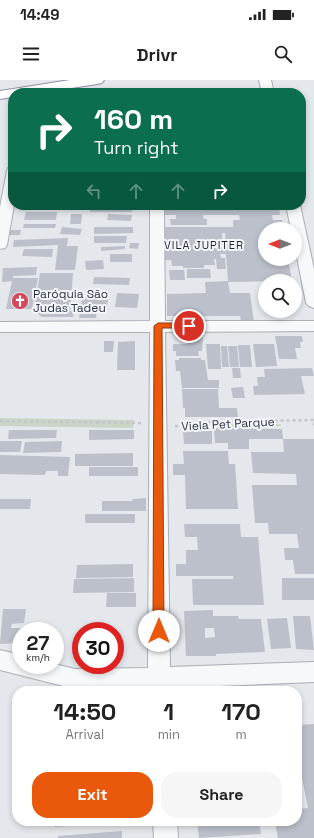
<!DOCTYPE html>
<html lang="en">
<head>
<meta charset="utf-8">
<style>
  body { margin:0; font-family:"Space Grotesk",sans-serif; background:#f6f6f6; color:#222; height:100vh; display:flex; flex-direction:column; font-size:15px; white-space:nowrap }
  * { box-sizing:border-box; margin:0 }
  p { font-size:13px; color:#767676 }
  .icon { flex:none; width:22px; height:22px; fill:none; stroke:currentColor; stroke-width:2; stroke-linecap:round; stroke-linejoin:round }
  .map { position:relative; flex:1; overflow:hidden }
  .side { position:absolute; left:12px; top:606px; width:290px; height:140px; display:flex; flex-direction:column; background:#fff; border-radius:16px; box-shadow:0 2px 6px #0003 }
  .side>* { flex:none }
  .top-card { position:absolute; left:8px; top:8px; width:298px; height:122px; border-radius:16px; box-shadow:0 2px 6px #0003; background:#0b6e4f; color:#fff; overflow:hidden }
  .needle { width:26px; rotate:270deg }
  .buttons { position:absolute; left:258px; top:142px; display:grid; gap:8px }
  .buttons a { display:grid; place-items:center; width:44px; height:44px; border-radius:50%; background:#fff; box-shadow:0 2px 6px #0003; font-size:20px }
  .speed { position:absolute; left:12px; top:542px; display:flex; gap:8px; font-size:20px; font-weight:700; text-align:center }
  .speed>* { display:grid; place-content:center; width:52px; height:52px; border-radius:50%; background:#fff; box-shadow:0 2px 6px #0003; line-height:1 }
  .speed small { font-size:10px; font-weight:400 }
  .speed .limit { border:6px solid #d22; background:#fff; color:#111 }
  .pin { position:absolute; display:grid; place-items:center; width:34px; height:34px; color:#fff; margin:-17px; border:2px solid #fff; border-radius:50%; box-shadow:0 1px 4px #0007 }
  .me { position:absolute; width:44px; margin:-22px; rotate:0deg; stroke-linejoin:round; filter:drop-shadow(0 0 3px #0008) }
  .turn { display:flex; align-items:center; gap:14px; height:84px; padding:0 20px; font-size:18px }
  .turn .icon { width:52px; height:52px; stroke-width:2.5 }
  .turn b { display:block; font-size:28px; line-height:34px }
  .lanes { display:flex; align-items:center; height:38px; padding:0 20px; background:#0003; justify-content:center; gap:20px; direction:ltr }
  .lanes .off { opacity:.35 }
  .eta { display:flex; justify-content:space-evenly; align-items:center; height:68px; text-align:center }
  .eta b { font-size:24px; font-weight:600; line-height:28px }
  .primary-button { display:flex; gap:8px; margin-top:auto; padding:8px 20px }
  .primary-button a { flex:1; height:46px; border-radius:16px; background:#ea580c; color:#fff; font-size:16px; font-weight:600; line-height:46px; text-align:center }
  .primary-button a+a { background:#f6f6f6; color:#222 }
  .status { display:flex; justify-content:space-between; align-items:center; height:28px; padding:0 20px; background:#fff; direction:ltr }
  .status svg { height:11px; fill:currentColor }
  header { display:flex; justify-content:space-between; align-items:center; height:52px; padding:0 20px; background:#fff; font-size:18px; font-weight:600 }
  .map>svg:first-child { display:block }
  .green { fill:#c9d6c5 }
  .building { fill:#bbc0ca; fill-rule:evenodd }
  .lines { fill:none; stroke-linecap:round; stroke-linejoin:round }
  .minor-casing { stroke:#a9aeb7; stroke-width:2 }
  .trunk-casing { stroke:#8b94a3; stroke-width:2 }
  .path { stroke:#c2c5cb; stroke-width:2.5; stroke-dasharray:3 3; stroke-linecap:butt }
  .minor { fill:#f7f8fa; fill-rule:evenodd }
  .trunk { fill:#fff; fill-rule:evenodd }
  .route { fill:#ea580c; stroke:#983908 }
  .labels { text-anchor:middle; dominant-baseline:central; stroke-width:4; stroke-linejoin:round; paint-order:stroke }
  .far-neighbourhood-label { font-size:11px; letter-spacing:1px; fill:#1d2536; stroke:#f4f6f9 }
  .poi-label { font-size:12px; fill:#2b3445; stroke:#f4f6f9; text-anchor:start }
  .street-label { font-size:12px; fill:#2b3445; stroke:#f4f6f9 }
</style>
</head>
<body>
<div class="status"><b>14:49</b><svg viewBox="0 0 49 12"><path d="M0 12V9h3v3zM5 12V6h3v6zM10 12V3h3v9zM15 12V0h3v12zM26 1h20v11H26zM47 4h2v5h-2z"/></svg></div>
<header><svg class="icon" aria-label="menu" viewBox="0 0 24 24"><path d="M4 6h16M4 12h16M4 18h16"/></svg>Drivr<svg class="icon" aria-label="search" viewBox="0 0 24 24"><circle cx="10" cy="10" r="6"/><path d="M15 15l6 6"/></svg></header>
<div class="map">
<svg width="314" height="758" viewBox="0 0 314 758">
  <rect width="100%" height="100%" fill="#e4e7ec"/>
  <path class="green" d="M0,338L134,340L133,348L0,346Z
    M212,344H281V346L213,347Z"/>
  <path class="building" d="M259,10V13H209V11Z
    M26,125H55L54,130H26Z
    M73,125H90L89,128H72Z
    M163,125H197L198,128L211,127V125H279L280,135H272L273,140H282L284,149H265V179H288L292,201L228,202L230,213H250L254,242H241L240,236H167V214L206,213L205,202L228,201L226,174H220L221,178H225L226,189H217L216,179H214L215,185H204V188H183V186H172L171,180H165L163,147H233V140H240L239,135H203L204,139H207V145H171L170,139H176V135H163ZM222,153H225L226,168H213V165H223Z
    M90,126H132V132H90Z
    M26,132H57L56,140H24Z
    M71,134H82L81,144H70Z
    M108,134L132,135L131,141L107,140Z
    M24,144H56L55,148H23Z
    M62,147L82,149L80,155L60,154Z
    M94,147H133V153L94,154Z
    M7,150H21L20,155H6Z
    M94,156H127L126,163H94Z
    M68,158L67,166H78L75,190H55L58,165L13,167L14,160Z
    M130,163H139L138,169L129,168Z
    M125,166V169L101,171V167Z
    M24,169H53L52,177L22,176Z
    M110,174H132V182H110Z
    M103,180L104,189L86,190L85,181Z
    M37,187L36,195L13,196V198H38L32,229H6L12,201L2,202L3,188Z
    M187,189H210L211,198H187Z
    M169,190H184L185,200H170Z
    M40,193H73L70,231H74L73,237H42L34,231Z
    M94,197L130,198L129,205L93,204Z
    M117,213L139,214L137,228L115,227Z
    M82,218L108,219L107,227H97L96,238H79Z
    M275,256H302L303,262H300L301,268H295L297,279H279Z
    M188,257H203L202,271H198L199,276H176V271H173V264H188Z
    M104,261H114L113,272H104Z
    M135,261V290H117L118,262Z
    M206,264H220L221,289H208Z
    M253,264H274L277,286L256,287Z
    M238,265H250L252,287H240Z
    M221,266H227L229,287H222Z
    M228,266H237L239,287H230Z
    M179,278H201V280H205L208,300H219V308H182L180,291H176L175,280H179Z
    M232,288H240L241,298H233Z
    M312,288L314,296H301L305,314L254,315L253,306H258L257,297H265L264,289Z
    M243,307L245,318H233L231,308Z
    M182,309H218L219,328H237L238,337H185V328H183Z
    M214,348L282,349L283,359H249V369H228V363H215Z
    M9,350H57L56,358L8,359Z
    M89,350H134V359L89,360Z
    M183,351H212V364H184Z
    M283,359H314V494H295L293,480H285L284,468H299L297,454H269L268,443H255L252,405H297L296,394L253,393L251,372H284Z
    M0,361H22L20,372H0Z
    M62,361L61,372L23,373L25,362Z
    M183,371H228L229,384H235L238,429H186L185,395H173V384H184Z
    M133,373V386H75V374Z
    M0,375L70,377L68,396H58V391H46L45,395L0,394Z
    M89,387H138V396H89Z
    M146,418V431H102V421H132L133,419Z
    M0,419H31L30,429H0Z
    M85,434H135V443H85Z
    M184,444H240L241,457H258L264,525H193L192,499H233V496H176V484H186V470H198L197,457H185Z
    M133,484V497L76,498L77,485Z
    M134,498V512L73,513L74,499Z
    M282,498H314V520H282Z
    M107,513H136V527H106Z
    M3,529H26L24,543L12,544L11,548H24V551H21V563L0,564Z
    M213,530V536H238L239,539H261L265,572L216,574V576H186L184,531ZM205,548H214L215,557L205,558Z
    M293,536H310L314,570L296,569Z
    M287,538L291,568L271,569L267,539Z
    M314,644V758H278L275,741H297V729L308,728L297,673V645Z
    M55,741H113V742L55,747Z
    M197,741H259L261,754L199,758Z
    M122,751V758H58V756Z"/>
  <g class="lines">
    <defs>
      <path id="minor" d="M259,0H271L274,13H262Z
        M13,87L14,125L7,165L5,168L0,169V127L7,91L8,88Z
        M150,125H164L165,241H314V251L165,252L170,587L314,582V602L170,608V611H148V608L75,609L0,590V570L21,575V585L55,584L75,589L148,588L150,252H0V242L150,241Z
        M286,125H300L314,189V228L309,226L306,223L295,167V149H291Z
        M153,741H177L178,758H154Z"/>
      <path id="trunk" d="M70,0H104L102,3L97,4L40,13H13V17L0,19V11Z"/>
    </defs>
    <use href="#minor" class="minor-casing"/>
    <use href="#trunk" class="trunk-casing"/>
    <path class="path" d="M0,341L141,343
      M175,346H204L206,342L314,340V347"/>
    <use href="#minor" class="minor"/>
    <use href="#trunk" class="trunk"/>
  </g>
  <path class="route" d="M158,243H189L193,246L189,248H162L164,551L162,554L159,555L155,554L153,551L154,246Z"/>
  <defs>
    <symbol id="church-disc" viewBox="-11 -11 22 22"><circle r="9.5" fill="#d1495b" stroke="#f4f6f9"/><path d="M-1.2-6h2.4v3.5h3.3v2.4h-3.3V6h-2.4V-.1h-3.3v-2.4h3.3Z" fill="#fff"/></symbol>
  </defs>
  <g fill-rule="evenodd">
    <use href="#church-disc" x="10" y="211" width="20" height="20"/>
  </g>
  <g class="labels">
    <g class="far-neighbourhood-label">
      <text x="204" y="165">VILA JUPITER</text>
    </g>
    <g class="poi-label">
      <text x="33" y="214">Paróquia São<tspan x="33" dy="14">Judas Tadeu</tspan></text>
    </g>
    <g class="street-label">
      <text transform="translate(228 344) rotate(-3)">Viela Pet Parque</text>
    </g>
  </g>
</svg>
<div class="buttons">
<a><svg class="needle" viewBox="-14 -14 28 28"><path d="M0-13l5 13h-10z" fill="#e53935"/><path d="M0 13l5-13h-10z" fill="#767676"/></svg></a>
<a><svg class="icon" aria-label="search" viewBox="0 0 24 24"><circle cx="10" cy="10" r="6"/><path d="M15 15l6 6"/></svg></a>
</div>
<div class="speed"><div>27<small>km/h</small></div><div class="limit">30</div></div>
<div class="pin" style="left:189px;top:246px;background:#d93025"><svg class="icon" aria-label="arrive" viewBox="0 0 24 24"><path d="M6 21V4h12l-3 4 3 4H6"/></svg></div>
<svg class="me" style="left:159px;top:551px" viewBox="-20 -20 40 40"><circle r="19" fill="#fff"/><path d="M0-13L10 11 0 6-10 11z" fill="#ea580c"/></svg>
<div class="top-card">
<div class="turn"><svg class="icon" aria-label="right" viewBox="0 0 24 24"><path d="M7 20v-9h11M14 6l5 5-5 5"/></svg><div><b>160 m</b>Turn right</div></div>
<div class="lanes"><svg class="icon off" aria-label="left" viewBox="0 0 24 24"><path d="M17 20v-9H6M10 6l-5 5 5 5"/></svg><svg class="icon off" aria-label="ahead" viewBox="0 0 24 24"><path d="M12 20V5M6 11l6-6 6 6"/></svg><svg class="icon off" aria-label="ahead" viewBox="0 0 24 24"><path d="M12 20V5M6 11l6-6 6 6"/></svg><svg class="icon" aria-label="right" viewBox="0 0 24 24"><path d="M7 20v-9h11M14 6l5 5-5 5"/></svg></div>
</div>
<section class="side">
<div class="eta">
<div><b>14:50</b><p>Arrival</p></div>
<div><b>1</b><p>min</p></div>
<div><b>170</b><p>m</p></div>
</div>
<div class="primary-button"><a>Exit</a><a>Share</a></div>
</section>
</div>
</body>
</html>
